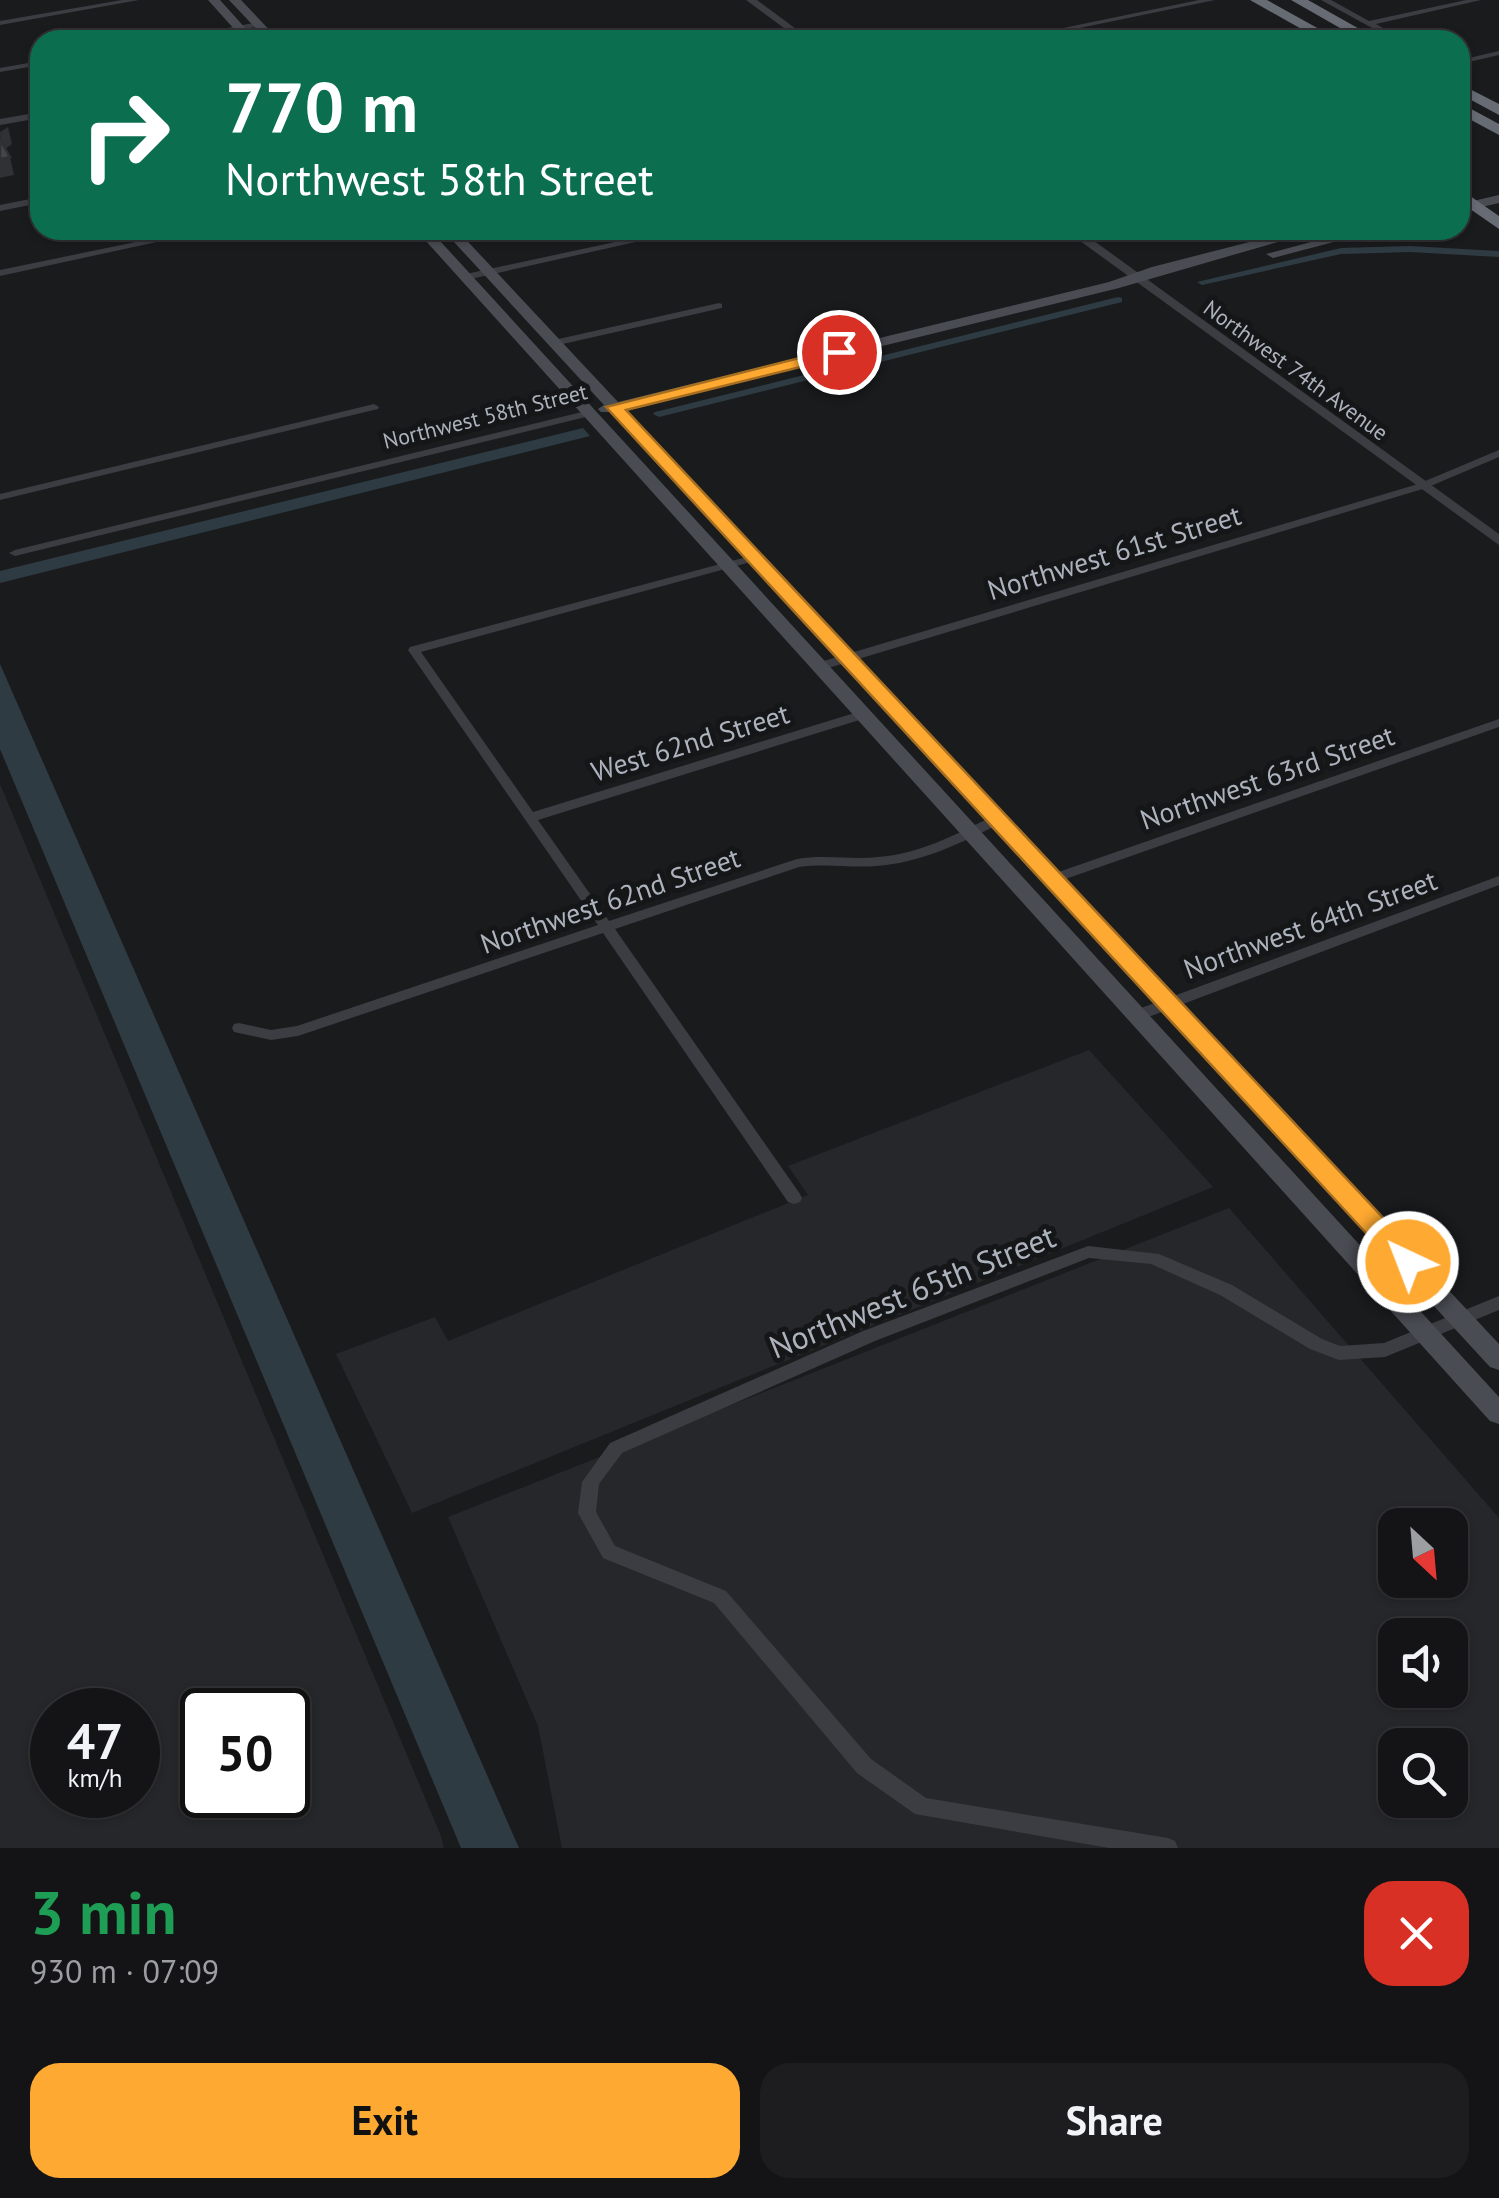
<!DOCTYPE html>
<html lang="en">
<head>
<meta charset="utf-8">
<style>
  body { margin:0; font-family:"PT Sans",sans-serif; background:#1d1d1f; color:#f1f3f6; height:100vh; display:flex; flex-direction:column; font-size:38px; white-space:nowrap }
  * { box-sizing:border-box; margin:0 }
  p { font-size:32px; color:#9d9ea1 }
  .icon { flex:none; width:55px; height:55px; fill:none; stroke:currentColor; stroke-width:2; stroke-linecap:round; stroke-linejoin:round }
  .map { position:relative; height:1848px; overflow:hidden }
  .details { display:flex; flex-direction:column; background:#141416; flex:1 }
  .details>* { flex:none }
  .guide { position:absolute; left:30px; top:30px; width:1440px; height:210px; border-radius:30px; box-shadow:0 2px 8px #0004,0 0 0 2px #333335; background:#0b6e4f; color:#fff; overflow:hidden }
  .needle { width:65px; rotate:154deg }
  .buttons { position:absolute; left:1378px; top:1508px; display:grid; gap:20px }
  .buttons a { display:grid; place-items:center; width:90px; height:90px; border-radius:20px; background:#141416; box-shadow:0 2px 8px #0004,0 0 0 2px #333335; font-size:50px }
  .speed { position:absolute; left:30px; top:1688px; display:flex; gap:20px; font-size:50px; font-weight:700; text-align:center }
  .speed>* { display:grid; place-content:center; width:130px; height:130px; border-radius:50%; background:#141416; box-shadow:0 2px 8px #0004,0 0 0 2px #333335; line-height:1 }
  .speed small { font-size:25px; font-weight:400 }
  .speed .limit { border:5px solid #111; border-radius:15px; background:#fff; color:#111 }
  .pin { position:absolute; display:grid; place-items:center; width:85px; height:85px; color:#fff; margin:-42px; border:5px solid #fff; border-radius:50%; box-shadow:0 2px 10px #0007 }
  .me { position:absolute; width:110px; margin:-55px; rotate:317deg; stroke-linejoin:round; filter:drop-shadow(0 0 8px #0008) }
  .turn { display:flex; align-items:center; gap:35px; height:210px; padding:0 30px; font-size:45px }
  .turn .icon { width:130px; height:130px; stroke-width:2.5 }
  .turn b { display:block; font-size:70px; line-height:85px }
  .round { display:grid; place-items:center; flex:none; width:105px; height:105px; border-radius:30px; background:#1d1d1f }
  .head { display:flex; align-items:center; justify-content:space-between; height:170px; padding:0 30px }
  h1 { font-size:60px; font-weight:700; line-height:75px; color:#1e9e55 }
  .primary-button { display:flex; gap:20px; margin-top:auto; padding:20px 30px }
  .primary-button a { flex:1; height:115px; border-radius:30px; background:#fea931; color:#111; font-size:40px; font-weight:700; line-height:115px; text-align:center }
  .primary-button a+a { background:#1d1d1f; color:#f1f3f6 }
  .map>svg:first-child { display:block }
  .built { fill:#26272a; fill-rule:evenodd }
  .water { fill:#2f3b43 }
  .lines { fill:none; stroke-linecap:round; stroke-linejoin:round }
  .canal { fill:#2f3b43; fill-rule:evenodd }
  .minor { fill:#3b3d42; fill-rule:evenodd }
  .tertiary { fill:#3b3d42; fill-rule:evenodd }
  .secondary { fill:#494c53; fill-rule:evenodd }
  .motorway { fill:#676b74; fill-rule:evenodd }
  .shaded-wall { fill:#303134 }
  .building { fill:#44464a; stroke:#303134; stroke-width:2.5 }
  .route { fill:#fea931; stroke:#a56e20; stroke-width:2.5 }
  .labels { text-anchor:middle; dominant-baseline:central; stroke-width:10; stroke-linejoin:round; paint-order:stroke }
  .far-street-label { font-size:22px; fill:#acb3bd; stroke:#151618 }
  .street-label { font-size:28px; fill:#acb3bd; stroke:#151618 }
  .near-street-label { font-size:32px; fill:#acb3bd; stroke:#151618 }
</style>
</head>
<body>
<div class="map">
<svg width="1499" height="1848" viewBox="0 0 1499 1848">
  <rect width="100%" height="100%" fill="#1a1b1d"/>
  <path class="built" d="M0,784L441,1836L444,1848H0ZM52,1710H138V1795H52ZM202,1710H288V1795H202Z
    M1089,1050L1213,1187L412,1513L336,1354L435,1317L448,1341L808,1195L788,1166Z
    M1229,1208L1499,1518V1848H562L538,1726L448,1517ZM1395,1525H1450V1580H1395ZM1395,1635H1450V1690H1395ZM1395,1745H1450V1800H1395Z"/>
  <path class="water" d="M583,428L590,436L0,583V571Z
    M0,664L519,1848H461L0,749Z"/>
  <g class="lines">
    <path class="canal" d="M1410,246L1499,251V257L1410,252L1341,254L1202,285L1197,282L1341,248Z
      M1118,297L1122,298V302L659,417L653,414L655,412Z"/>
    <path class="minor" d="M122,0H139L0,25V21Z
      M1199,0H1215L1070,30L1084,40H1075L1062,32L1021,40H1005Z
      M1321,0H1331L1369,21L1466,0H1481L1376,24L1404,40H1394Z
      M258,22L262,24L261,26L182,40H165Z
      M1295,36H1298V40H1280Z
      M1499,51V55L1460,64V60Z
      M40,61V65L0,72V68Z
      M40,112V118L0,125V119Z
      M40,197V203L0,211V205Z
      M194,230H212L0,276V270Z
      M671,230H689L466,280L461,277L466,274Z
      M719,303L722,304V308L554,346L549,343L554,340Z
      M374,404L379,407L378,409L0,500V494Z
      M590,410L595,413L594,415L15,556L9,553L15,550Z
      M1499,450V457L1426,488L825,669L821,670L815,666L817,663L1418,484Z
      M754,555L760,558L758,560L421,652L533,812L861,711H869L871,714L869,717L538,820L609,921L797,859C824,854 851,860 878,857C919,854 955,835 991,817H1001L1003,820L1001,823C961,843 921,863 876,866C850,868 825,863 799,867L615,929L800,1194L802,1198L800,1202L794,1204L788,1202L603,933L298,1036L271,1040L234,1032L232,1028L234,1024L239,1023L271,1030L297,1026L598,925L408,650L410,647Z
      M1499,719V727L1057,882L1052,883L1045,879L1047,876Z
      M1499,876V885L1143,1019H1133L1131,1015L1133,1011Z
      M1088,1246L1159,1254L1232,1285L1322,1339L1340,1346L1384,1343L1499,1296V1310L1385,1357L1339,1360L1310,1349L1220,1295L1151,1264L1089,1258L875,1341L622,1453L599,1484L596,1512L615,1546L726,1591L871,1759L926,1798L1168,1838L1175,1841L1178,1848H1109L915,1814L857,1773L714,1603L603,1558L578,1513L582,1482L610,1443L863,1331Z"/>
    <path class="tertiary" d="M746,0H757L811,40H800Z
      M1065,230H1079L1499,534V545Z"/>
    <path class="secondary" d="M208,0H220L256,40H244Z
      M229,0H241L279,40H267Z
      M1499,195V203L1460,212V204Z
      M416,230H430L1499,1397V1424L1490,1421Z
      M443,230H457L618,402L1109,282L1152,267L1296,230H1319L1119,288L625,409L1499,1344V1370L1490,1367L611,412H601L598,409L604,405Z
      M1356,230H1379L1273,258L1266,254Z"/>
    <path class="motorway" d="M1250,0H1267L1339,40H1321Z
      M1291,0H1308L1379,40H1361Z
      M1460,84L1499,104V115L1460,94Z
      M1460,103L1499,124V135L1460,114Z
      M1460,189L1499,216V229L1460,202Z"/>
  </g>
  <path class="shaded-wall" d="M8,127L12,144L1,152L0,132Z
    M10,157L14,175L0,178V159Z"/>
  <path class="building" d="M0,140L10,157L0,159Z"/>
  <path class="route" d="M839,348L845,349V356L626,410L1417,1254L1421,1262L1417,1269L1408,1272L1399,1269L606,407Z"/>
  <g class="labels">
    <g class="far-street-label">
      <text transform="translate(1296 370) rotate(36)">Northwest 74th Avenue</text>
      <text transform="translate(485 416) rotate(-14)">Northwest 58th Street</text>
    </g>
    <g class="street-label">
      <text transform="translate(1114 552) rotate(-17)">Northwest 61st Street</text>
      <text transform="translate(690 742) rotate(-17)">West 62nd Street</text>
      <text transform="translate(1267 777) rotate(-19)">Northwest 63rd Street</text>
      <text transform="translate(610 900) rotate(-19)">Northwest 62nd Street</text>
      <text transform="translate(1310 924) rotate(-20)">Northwest 64th Street</text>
    </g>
    <g class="near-street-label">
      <text transform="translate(912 1291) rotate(-22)">Northwest 65th Street</text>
    </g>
  </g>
</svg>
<div class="buttons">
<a><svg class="needle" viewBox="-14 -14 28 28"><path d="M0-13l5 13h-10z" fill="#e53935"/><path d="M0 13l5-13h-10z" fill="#9d9ea1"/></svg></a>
<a><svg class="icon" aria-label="sound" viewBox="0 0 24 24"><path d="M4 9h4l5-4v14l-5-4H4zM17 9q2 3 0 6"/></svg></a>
<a><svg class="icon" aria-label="search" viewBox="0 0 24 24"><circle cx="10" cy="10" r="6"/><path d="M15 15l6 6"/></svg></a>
</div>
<div class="speed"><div>47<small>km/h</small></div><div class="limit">50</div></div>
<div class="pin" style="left:839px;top:352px;background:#d93025"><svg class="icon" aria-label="arrive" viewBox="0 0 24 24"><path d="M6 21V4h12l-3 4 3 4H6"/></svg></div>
<svg class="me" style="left:1408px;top:1262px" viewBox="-20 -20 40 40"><circle r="17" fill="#fea931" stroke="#fff" stroke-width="3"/><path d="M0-11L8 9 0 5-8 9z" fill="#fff"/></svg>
<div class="guide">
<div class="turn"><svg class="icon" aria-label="right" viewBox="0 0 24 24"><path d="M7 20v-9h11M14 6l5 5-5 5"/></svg><div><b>770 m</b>Northwest 58th Street</div></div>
</div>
</div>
<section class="details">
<div class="head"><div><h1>3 min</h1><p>930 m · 07:09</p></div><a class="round" style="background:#d93025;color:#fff"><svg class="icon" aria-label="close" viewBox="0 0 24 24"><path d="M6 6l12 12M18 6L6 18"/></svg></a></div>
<div class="primary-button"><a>Exit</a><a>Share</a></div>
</section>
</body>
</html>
